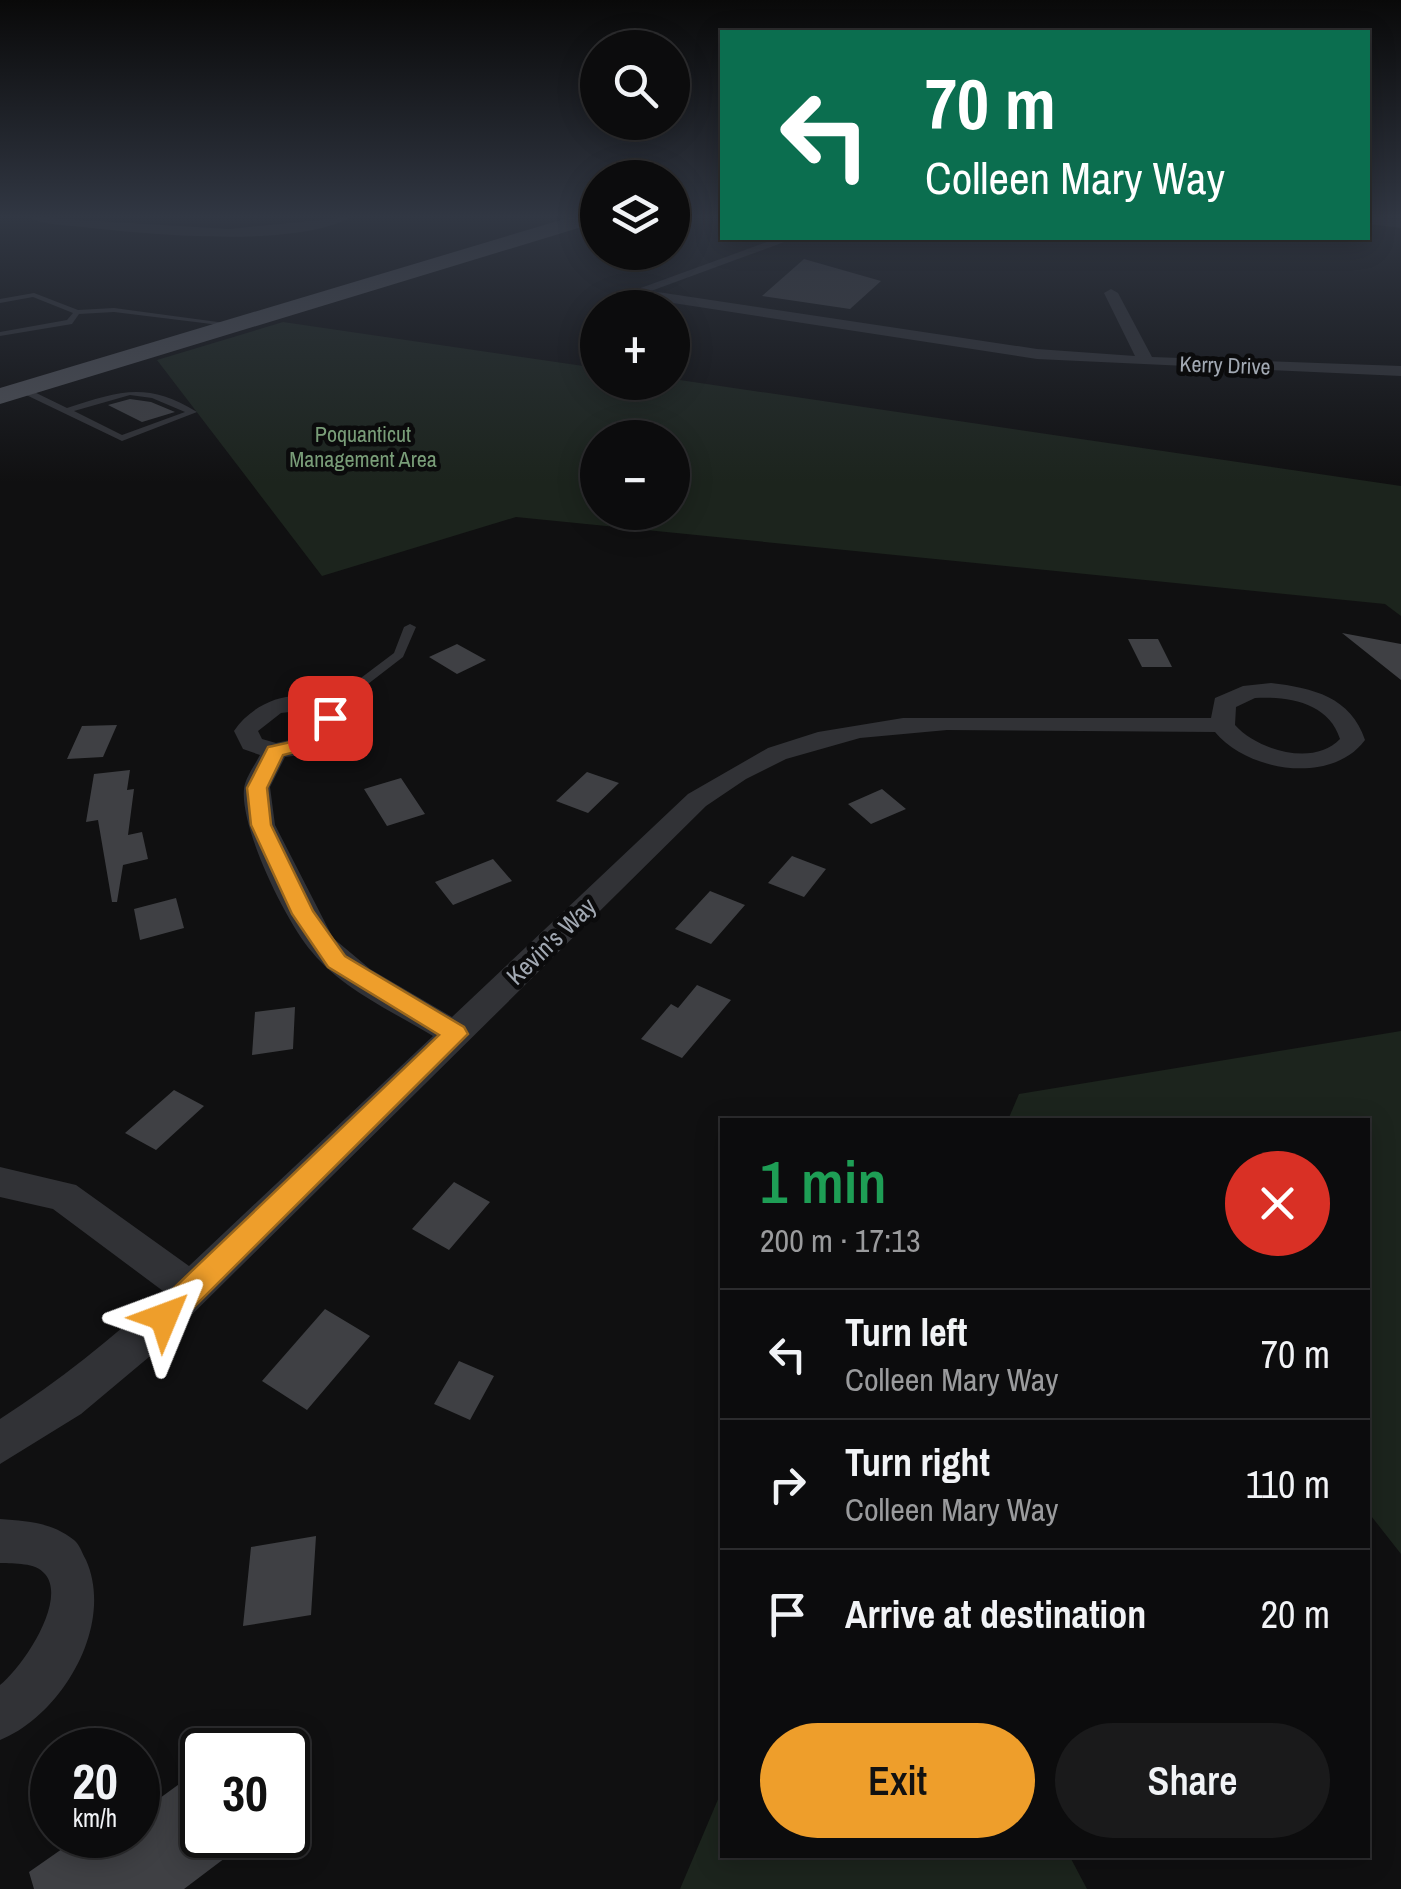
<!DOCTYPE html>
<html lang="en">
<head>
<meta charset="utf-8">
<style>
  body { margin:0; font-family:"Archivo Narrow",sans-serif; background:#1a1a1b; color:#f1f3f6; height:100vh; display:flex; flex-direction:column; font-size:38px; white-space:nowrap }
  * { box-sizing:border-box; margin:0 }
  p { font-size:32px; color:#9a9b9d }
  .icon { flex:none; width:55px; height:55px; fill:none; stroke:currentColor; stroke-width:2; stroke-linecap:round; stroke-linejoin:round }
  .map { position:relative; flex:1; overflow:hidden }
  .side { position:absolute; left:720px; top:1118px; width:650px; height:740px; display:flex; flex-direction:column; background:#0c0c0d; border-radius:0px; box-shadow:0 5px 25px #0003,0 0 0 2px #2c2c2e }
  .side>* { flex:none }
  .hud { position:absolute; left:720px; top:30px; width:650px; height:210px; border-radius:0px; box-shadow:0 5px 25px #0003,0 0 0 2px #2c2c2e; background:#0b6e4f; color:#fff; overflow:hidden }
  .fabs { position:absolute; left:580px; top:30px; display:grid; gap:20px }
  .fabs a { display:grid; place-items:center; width:110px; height:110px; border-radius:50%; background:#0c0c0d; box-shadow:0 5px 25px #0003,0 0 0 2px #2c2c2e; font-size:50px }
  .speed { position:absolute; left:30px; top:1728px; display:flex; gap:20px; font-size:50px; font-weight:700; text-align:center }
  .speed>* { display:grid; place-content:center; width:130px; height:130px; border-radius:50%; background:#0c0c0d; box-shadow:0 5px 25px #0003,0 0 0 2px #2c2c2e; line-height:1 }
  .speed small { font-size:25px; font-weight:400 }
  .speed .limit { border:5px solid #111; border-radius:15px; background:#fff; color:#111 }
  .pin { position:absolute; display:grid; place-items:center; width:85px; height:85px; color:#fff; margin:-42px; border-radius:20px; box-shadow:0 5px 15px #0006 }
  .me { position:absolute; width:110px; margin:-55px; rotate:46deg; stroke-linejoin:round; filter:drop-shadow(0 0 8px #0008) }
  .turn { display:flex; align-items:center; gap:35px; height:210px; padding:0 40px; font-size:45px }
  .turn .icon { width:130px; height:130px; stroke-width:2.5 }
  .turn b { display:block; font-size:70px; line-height:85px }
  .round { display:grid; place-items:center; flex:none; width:105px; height:105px; border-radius:52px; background:#1a1a1b }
  .head { display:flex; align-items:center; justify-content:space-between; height:170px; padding:0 40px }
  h1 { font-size:60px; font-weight:600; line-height:75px; color:#1e9e55 }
  .action { display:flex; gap:20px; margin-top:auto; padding:20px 40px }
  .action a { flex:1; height:115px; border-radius:60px; background:#ee9e2b; color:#111; font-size:40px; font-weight:600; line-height:115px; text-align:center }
  .action a+a { background:#1a1a1b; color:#f1f3f6 }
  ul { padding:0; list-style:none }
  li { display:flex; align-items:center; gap:30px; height:130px; padding:0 40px; border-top:2px solid #2c2c2e }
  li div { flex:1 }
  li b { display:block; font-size:38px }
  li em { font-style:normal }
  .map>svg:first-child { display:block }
  .green { fill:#1c241d; fill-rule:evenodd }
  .building { fill:#3f4044 }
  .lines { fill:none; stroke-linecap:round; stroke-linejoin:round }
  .lane { fill:#313236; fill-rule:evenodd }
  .street { fill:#313236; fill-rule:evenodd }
  .primary { fill:#4d4f55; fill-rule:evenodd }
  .route { fill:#ee9e2b; stroke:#9b671c; stroke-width:2.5 }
  .labels { text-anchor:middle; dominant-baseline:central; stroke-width:9; stroke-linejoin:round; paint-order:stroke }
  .far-street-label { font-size:22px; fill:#a1a8b2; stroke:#0b0b0c }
  .far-park-label { font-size:22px; fill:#799d78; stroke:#0b0b0c }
  .street-label { font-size:25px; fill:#a1a8b2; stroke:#0b0b0c }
</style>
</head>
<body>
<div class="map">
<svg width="1401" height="1889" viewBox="0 0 1401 1889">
  <rect width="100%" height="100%" fill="#101011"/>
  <path class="green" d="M283,322L597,368L598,382H672L673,379L1401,486V616L1385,604L516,517L322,576L157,360ZM598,438H672V512H598Z
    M1401,1031V1554L1368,1512V1120H1008L1019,1094Z
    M722,1790V1855H1069L1087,1889H680Z"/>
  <path class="building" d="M804,259L881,281L850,309L762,296Z
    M130,399L151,402L175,412L142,422L108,405Z
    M1342,633L1401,644V680Z
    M1128,639H1158L1172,667H1142Z
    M457,644L486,660L457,674L429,657Z
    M117,725L103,757L67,759L82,726Z
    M130,770L127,790L134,789L128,835L142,832L148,859L123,865L117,902H112L98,820L86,822L94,774Z
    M587,772L619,783L588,813L556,801Z
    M401,778L425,814L387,826L364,789Z
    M882,789L906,809L871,824L848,804Z
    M792,856L826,869L804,897L768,883Z
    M493,859L512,881L453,905L435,882Z
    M710,891L745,905L711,944L675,929Z
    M176,898L184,928L140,940L134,909Z
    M697,985L731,1000L682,1058L641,1039L671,1004L678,1008Z
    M295,1007L293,1049L252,1055L255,1012Z
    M174,1090L204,1106L156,1150L125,1133Z
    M454,1182L490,1202L449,1250L412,1229Z
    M325,1309L370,1336L307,1410L262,1381Z
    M459,1361L494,1376L470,1420L434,1404Z
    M316,1536L311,1615L243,1626L251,1547Z
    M193,1774L202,1799V1835H216L225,1858L184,1889H34L29,1872L82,1835H138V1814Z"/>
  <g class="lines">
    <path class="lane" d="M34,293L78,310L114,308L240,325L236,327L114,312L79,314L72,324L0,336V332L67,320L73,313L33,297L0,303V299Z
      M20,388H26L67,408C119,391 147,381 197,412L122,441L20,392ZM130,395L152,398L185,412L122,435L74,411Z
      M410,624L416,627L403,657L329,714H321V708L394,653L404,627Z"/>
    <path class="street" d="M29,217L229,229L351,217C294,249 147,234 82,227C65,225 43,225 29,217Z
      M1368,217L1401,220V228L1368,224Z
      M778,238H795L651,291L1037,349L1135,356L1104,293L1111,289L1118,293L1152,357L1401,366V376L1037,359L634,297L627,293Z
      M1271,683C1313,688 1351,697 1365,740C1332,785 1248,772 1215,732L947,730L860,738L786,759L746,779L706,806L149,1357L81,1414L0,1464V1419C59,1381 112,1339 163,1291L53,1209L0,1197V1167L76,1185L189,1266L433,1036C392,1011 342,989 312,952C286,922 240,828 244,789C245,778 255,765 260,755L243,749L234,731C257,696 313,680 342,718C341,748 308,754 285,757L270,787L275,825L333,938L370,969L452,1017L688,794L768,748L818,732L903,718H1211L1215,698L1243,686ZM1255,698C1289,696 1329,703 1340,739C1314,767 1257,750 1235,725L1236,707ZM298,711L318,720L308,736L276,743L262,739L258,731L281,713Z
      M0,1519C27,1521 51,1522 74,1540C80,1545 82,1553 86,1560C115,1625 62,1715 0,1740V1685C21,1669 68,1601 45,1574C35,1562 15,1564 0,1563Z"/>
    <path class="primary" d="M571,217H598V222L0,404V388Z"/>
  </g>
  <linearGradient id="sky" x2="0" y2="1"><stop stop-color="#090909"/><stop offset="0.45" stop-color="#313743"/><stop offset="1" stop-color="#313743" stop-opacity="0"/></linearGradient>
  <rect width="1401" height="482" fill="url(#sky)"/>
  <path class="route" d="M330,712L337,714L340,726L323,745L283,755L267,788L271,825L313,911L345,956L464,1027L468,1034L174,1327L164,1331L153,1327L149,1317L153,1308L439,1035L328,967L292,914L251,825L247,788L268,747C294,741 315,740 323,714Z"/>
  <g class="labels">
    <g class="far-street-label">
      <text transform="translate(1225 365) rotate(2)">Kerry Drive</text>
    </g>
    <g class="far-park-label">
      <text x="363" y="434">Poquanticut<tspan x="363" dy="25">Management Area</tspan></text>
    </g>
    <g class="street-label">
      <text transform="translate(551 941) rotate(-44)">Kevin's Way</text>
    </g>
  </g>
</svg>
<div class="fabs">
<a><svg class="icon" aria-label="search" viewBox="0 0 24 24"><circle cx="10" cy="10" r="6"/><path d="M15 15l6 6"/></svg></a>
<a><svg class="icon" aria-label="layers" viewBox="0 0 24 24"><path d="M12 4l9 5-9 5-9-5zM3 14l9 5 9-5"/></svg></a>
<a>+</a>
<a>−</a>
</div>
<div class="speed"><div>20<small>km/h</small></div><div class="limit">30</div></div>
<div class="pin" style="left:330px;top:718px;background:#d93025"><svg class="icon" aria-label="arrive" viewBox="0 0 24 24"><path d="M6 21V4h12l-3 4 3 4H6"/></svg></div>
<svg class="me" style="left:164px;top:1317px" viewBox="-20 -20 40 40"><path d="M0-17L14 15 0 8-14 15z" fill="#ee9e2b" stroke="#fff" stroke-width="4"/></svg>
<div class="hud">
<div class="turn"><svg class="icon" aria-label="left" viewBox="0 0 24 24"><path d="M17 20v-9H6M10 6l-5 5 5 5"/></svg><div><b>70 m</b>Colleen Mary Way</div></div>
</div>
<section class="side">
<div class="head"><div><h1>1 min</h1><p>200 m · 17:13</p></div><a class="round" style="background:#d93025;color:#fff"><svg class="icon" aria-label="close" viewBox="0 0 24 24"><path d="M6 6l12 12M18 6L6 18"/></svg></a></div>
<ul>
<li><svg class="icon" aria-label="left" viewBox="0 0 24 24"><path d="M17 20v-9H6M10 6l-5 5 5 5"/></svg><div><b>Turn left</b><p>Colleen Mary Way</p></div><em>70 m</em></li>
<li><svg class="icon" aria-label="right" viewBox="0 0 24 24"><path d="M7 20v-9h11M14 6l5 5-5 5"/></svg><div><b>Turn right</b><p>Colleen Mary Way</p></div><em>110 m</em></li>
<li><svg class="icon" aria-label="arrive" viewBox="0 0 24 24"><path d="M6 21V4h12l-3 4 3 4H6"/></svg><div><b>Arrive at destination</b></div><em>20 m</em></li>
</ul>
<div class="action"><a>Exit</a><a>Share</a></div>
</section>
</div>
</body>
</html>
